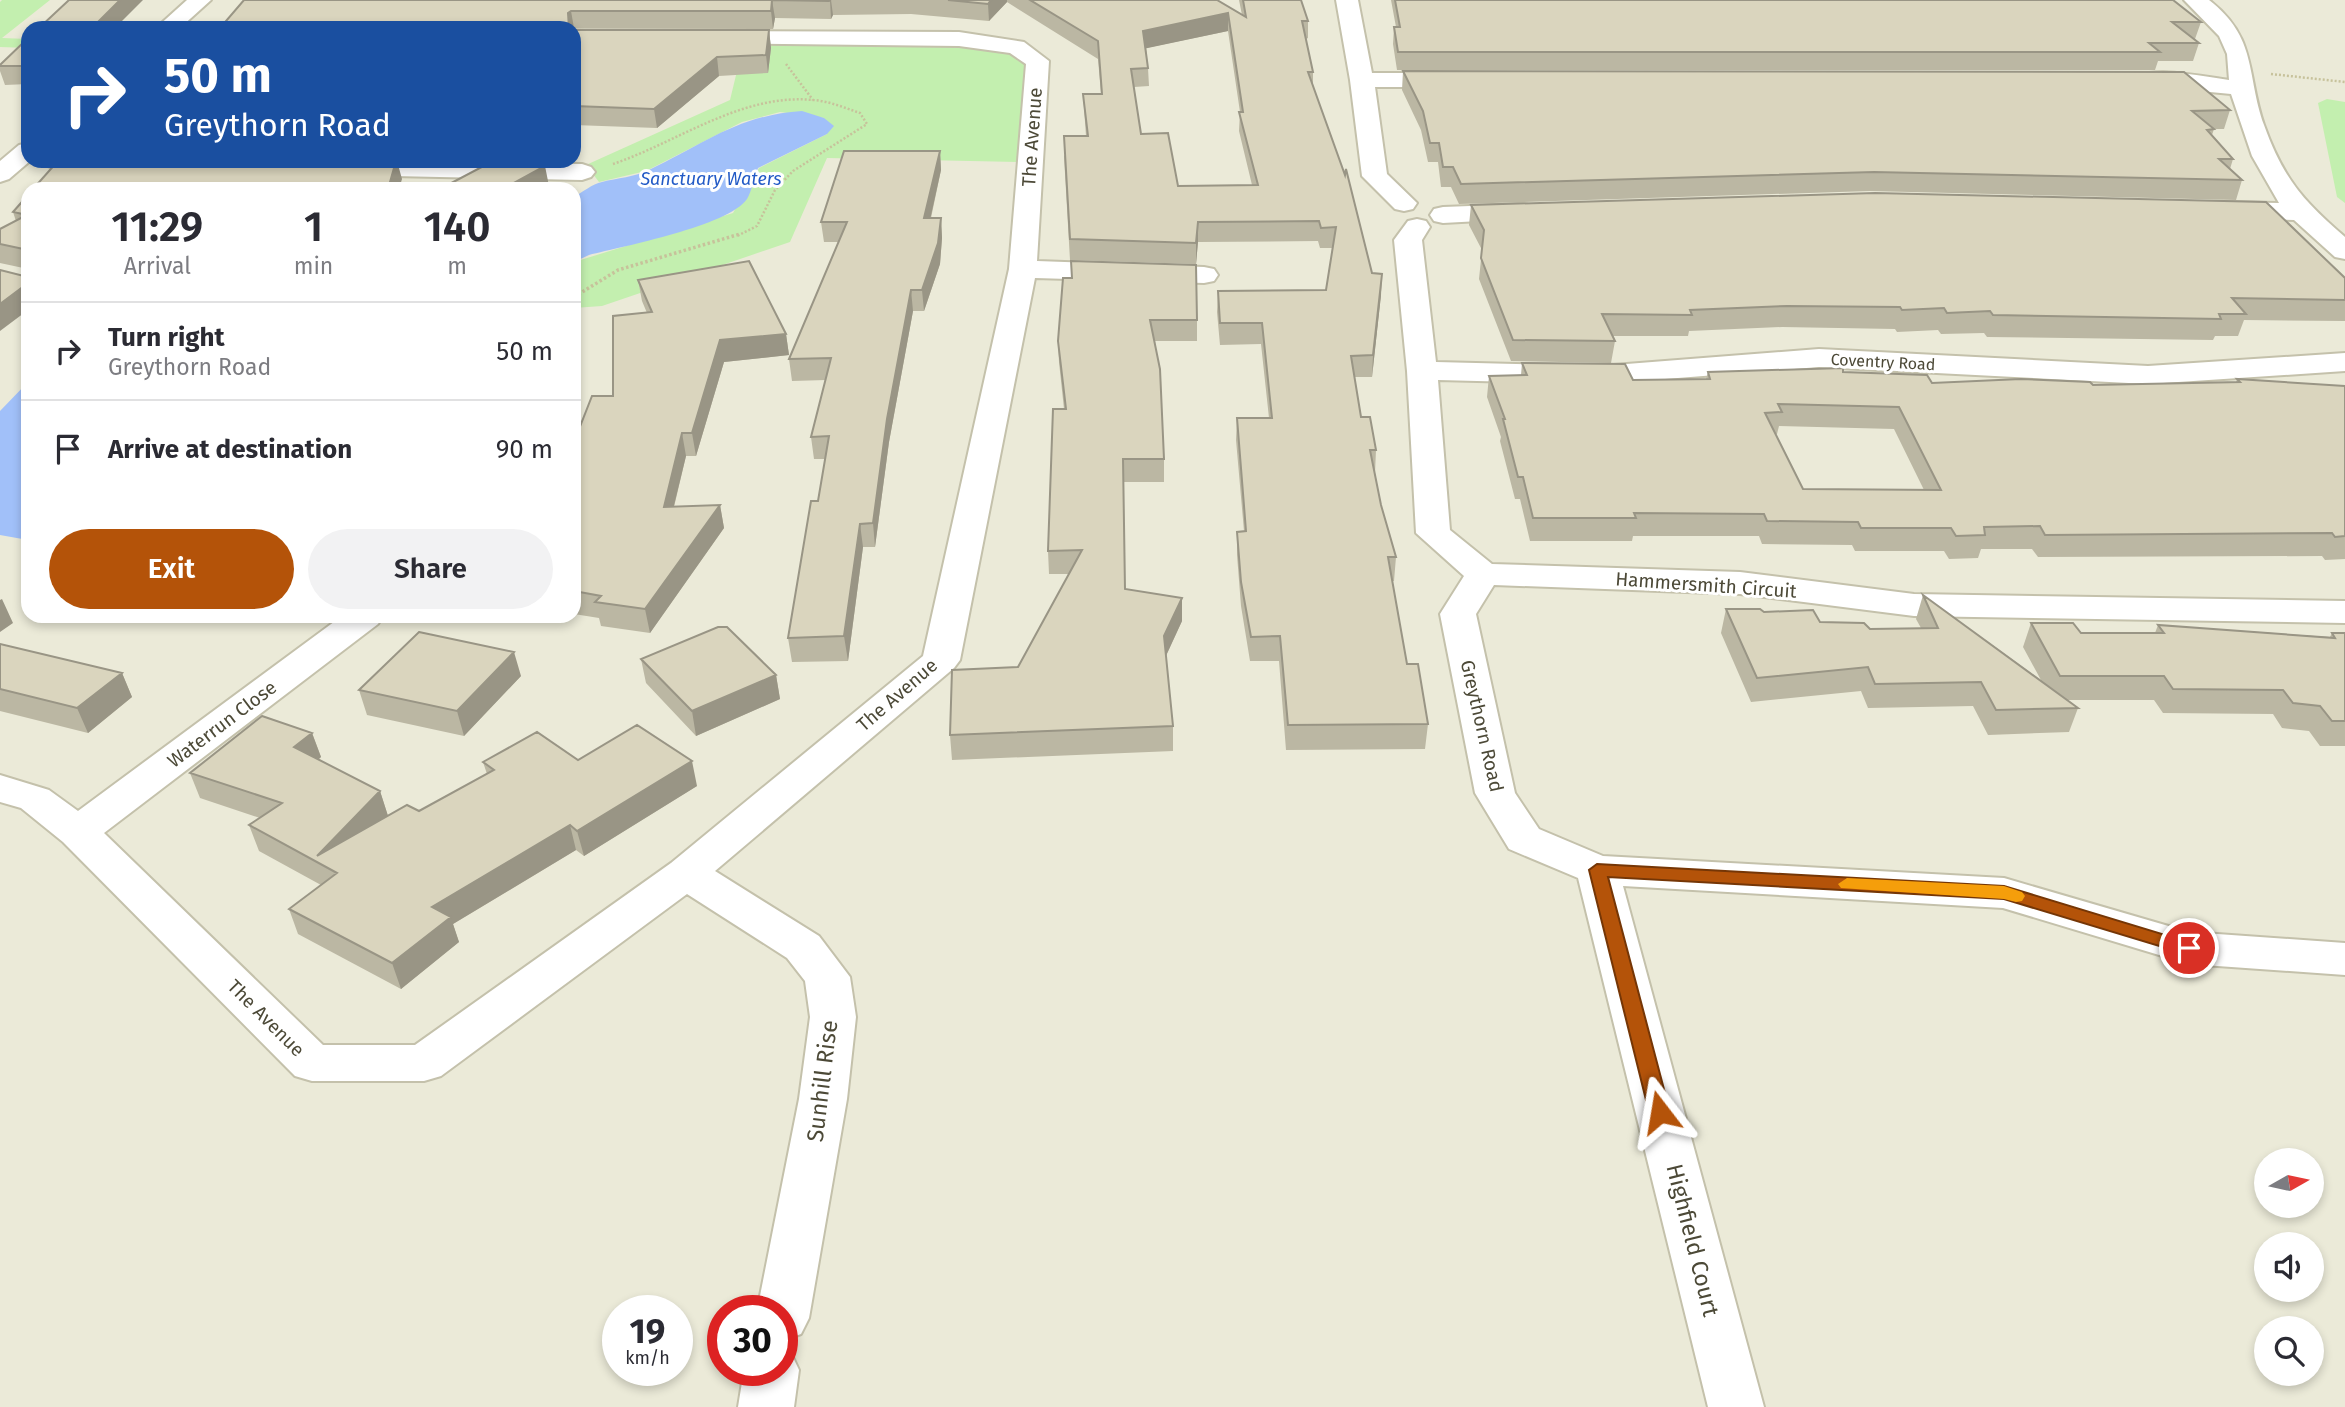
<!DOCTYPE html>
<html lang="en">
<head>
<meta charset="utf-8">
<style>
  body { margin:0; font-family:"Fira Sans",sans-serif; background:#f2f2f3; color:#2b2b33; height:100vh; display:flex; flex-direction:column; font-size:26px; white-space:nowrap }
  * { box-sizing:border-box; margin:0 }
  p { font-size:23px; color:#7c7c81 }
  .icon { flex:none; width:38px; height:38px; fill:none; stroke:currentColor; stroke-width:2; stroke-linecap:round; stroke-linejoin:round }
  .map { position:relative; flex:1; overflow:hidden }
  .sheet { position:absolute; left:21px; top:182px; width:560px; height:441px; display:flex; flex-direction:column; background:#fff; border-radius:21px; box-shadow:0 4px 10px #0003 }
  .sheet>* { flex:none }
  .top-card { position:absolute; left:21px; top:21px; width:560px; height:147px; border-radius:21px; box-shadow:0 4px 10px #0003; background:#1a4fa0; color:#fff; overflow:hidden }
  .needle { width:46px; rotate:81deg }
  .buttons { position:absolute; left:2254px; top:1148px; display:grid; gap:14px }
  .buttons a { display:grid; place-items:center; width:70px; height:70px; border-radius:50%; background:#fff; box-shadow:0 4px 10px #0003; font-size:35px }
  .speed { position:absolute; left:602px; top:1295px; display:flex; gap:14px; font-size:35px; font-weight:700; text-align:center }
  .speed>* { display:grid; place-content:center; width:91px; height:91px; border-radius:50%; background:#fff; box-shadow:0 4px 10px #0003; line-height:1 }
  .speed small { font-size:18px; font-weight:400 }
  .speed .limit { border:10px solid #d22; background:#fff; color:#111 }
  .pin { position:absolute; display:grid; place-items:center; width:60px; height:60px; color:#fff; margin:-30px; border:4px solid #fff; border-radius:50%; box-shadow:0 2px 7px #0007 }
  .me { position:absolute; width:77px; margin:-38px; rotate:346deg; stroke-linejoin:round; filter:drop-shadow(0 0 5px #0008) }
  .turn { display:flex; align-items:center; gap:24px; height:147px; padding:0 28px; font-size:32px }
  .turn .icon { width:91px; height:91px; stroke-width:2.5 }
  .turn b { display:block; font-size:49px; line-height:60px }
  .eta { display:flex; justify-content:space-evenly; align-items:center; height:119px; text-align:center }
  .eta b { font-size:42px; font-weight:600; line-height:49px }
  .primary-button { display:flex; gap:14px; margin-top:auto; padding:14px 28px }
  .primary-button a { flex:1; height:80px; border-radius:42px; background:#b45309; color:#fff; font-size:28px; font-weight:600; line-height:80px; text-align:center }
  .primary-button a+a { background:#f2f2f3; color:#2b2b33 }
  ul { padding:0; list-style:none }
  li { display:flex; align-items:center; gap:21px; height:98px; padding:0 28px; border-top:2px solid #e1e1e2 }
  li div { flex:1 }
  li b { display:block; font-size:26px }
  li em { font-style:normal }
  .map>svg:first-child { display:block }
  .residential { fill:#ebead8; fill-rule:evenodd }
  .green { fill:#c3efaf }
  .water { fill:#a1c0f9 }
  .lines { fill:none; stroke-linecap:round; stroke-linejoin:round }
  .minor-casing { stroke:#c4c1ab; stroke-width:4 }
  .path-far1 { stroke:#c7c29b; stroke-width:2.5; stroke-dasharray:2 2; stroke-linecap:butt }
  .path { stroke:#c7c29b; stroke-width:3.5; stroke-dasharray:2.5 2.5; stroke-linecap:butt }
  .minor { fill:#fff; fill-rule:evenodd }
  .wall { fill:#bbb7a3; fill-rule:evenodd }
  .shaded-wall { fill:#999585 }
  .building { fill:#dad5be; stroke:#999585; stroke-width:2; fill-rule:evenodd }
  .route { fill:#b45309; stroke:#753606; stroke-width:2 }
  .slow { fill:#f59e0b }
  .labels { text-anchor:middle; dominant-baseline:central; stroke-width:6; stroke-linejoin:round; paint-order:stroke }
  .far-street-label { font-size:16px; fill:#4c4937; stroke:#fff }
  .far-water-label { font-size:18px; font-style:italic; fill:#225ac6; stroke:#fff }
  .street-label { font-size:19px; fill:#4c4937; stroke:#fff }
  .near-street-label { font-size:23px; fill:#4c4937; stroke:#fff }
</style>
</head>
<body>
<div class="map">
<svg width="2345" height="1407" viewBox="0 0 2345 1407">
  <rect width="100%" height="100%" fill="#f7f6ea"/>
  <path class="residential" d="M0,0H2345V1407H0ZM28,28H574V161H28ZM28,189H574V616H28ZM2266,1160H2312V1206H2266ZM2266,1244H2312V1290H2266ZM618,1311H677V1370H618ZM723,1311H782V1370H723ZM2266,1328H2312V1374H2266Z"/>
  <path class="green" d="M2,0H50L2,38L28,39V48L0,47V2Z
    M745,38L1016,47L1038,61L1022,162L827,158L790,242L602,306L574,308V262L733,213L759,168L827,134L824,118L780,112L742,122L646,171L599,182L586,165L730,100Z
    M2327,99L2345,102V203L2337,197L2318,103Z"/>
  <path class="water" d="M802,111L824,118L834,126L827,134L758,168C754,177 752,191 747,199C728,226 624,246 589,255L574,262V197C583,192 592,184 602,182C617,178 635,177 649,170C704,144 738,115 802,111Z
    M28,382V540L0,535V411Z"/>
  <g class="lines">
    <defs>
      <path id="minor" d="M187,0H211L180,28H156Z
        M1336,0H1358L1372,73H1455L1463,75L1467,80L1463,85L1455,87H1375L1387,174L1417,203L1413,209L1404,211L1395,209L1362,176L1350,80Z
        M2184,0H2209C2258,38 2246,74 2264,125C2283,178 2303,201 2345,237V259L2335,257L2294,220L2225,218L2216,216L2212,210L2216,204L2225,202L2279,203L2252,156L2231,94L2137,85L2133,80L2137,75C2166,68 2200,76 2229,80L2227,54L2219,36Z
        M716,31L959,32L1024,42L1049,61L1037,261L1204,267L1214,269L1218,275L1214,281L1204,283L1035,278L960,660L954,668L715,871L819,936L850,977L856,1017L847,1099L809,1318L801,1334L782,1341V1311H757L799,1099L810,1017L805,981L787,958L687,894L441,1076L424,1081H312L295,1076L63,842L21,808L0,802V775L49,790L78,811L342,616H383L378,624L104,833L323,1045H415L671,863L923,656L1009,269L1026,64L1010,53L959,46L708,43L705,38L708,33Z
        M28,143V161H30L9,179L0,182V161L19,145Z
        M44,161H137L138,162L134,167L125,170L57,169L48,166Z
        M340,161L582,164L591,167L595,172L591,177L582,180L346,175L337,172L333,167Z
        M1524,204L1533,206L1537,212L1533,218L1443,223L1434,221L1430,215L1434,209L1443,207Z
        M1417,219L1426,221L1430,227L1422,240L1436,362L1601,366L1819,349L2148,366L2345,353V371L2148,384L1819,367L1601,384L1438,380L1450,530L1492,564L1740,572L1914,594L2345,601V623L1914,616L1740,594L1494,585L1476,614L1515,793L1539,829L1603,856L2004,878L2189,932L2345,943V975L2189,964L2003,908L1623,886L1764,1407H1708L1578,878L1509,849L1475,793L1440,614L1464,576L1416,533L1407,371L1394,240L1408,221Z
        M782,1350L791,1353L799,1370L794,1407H738L744,1370H782Z"/>
    </defs>
    <use href="#minor" class="minor-casing"/>
    <path class="path-far1" d="M786,64L813,100
      M2271,74L2345,82
      M613,164C678,142 742,93 813,100C829,101 845,108 860,113L867,124L793,171L775,190L757,226L737,236"/>
    <path class="path" d="M574,297L618,270L740,234"/>
    <use href="#minor" class="minor"/>
  </g>
  <path class="wall" d="M244,0H1217L1242,15L1239,0H1301L1308,21V38L1306,39L1313,72V86L1372,273L1381,295L1372,377H1354L1361,417L1376,450L1375,473L1381,505L1396,557L1394,581H1392L1407,664L1428,724L1425,749L1286,750L1279,661H1250L1241,606L1237,555V532L1244,531L1236,440L1237,418H1269L1261,344L1220,345L1217,312L1218,291L1326,290L1333,248H1320L1318,241L1198,242L1196,264L1070,260L1064,156L1086,136L1083,94H1101L1098,59L1007,2L989,21L911,14L833,15L831,19L775,18L773,29L220,28ZM1228,31L1240,112L1239,131L1252,185L1178,186L1141,134L1134,87L1149,86L1148,68L1146,48Z
    M1391,0H2173L2201,22L2195,39L2199,43L2193,61H2158L2155,70H1397L1393,44L1394,27H1396Z
    M574,30H769L771,48L768,73L719,76L657,128L574,125Z
    M28,38V84L5,85L0,71V66Z
    M1403,71L2230,110L2224,129H2214L2212,135L2233,159L2230,169L2242,180L2236,200L1870,191L1459,204L1451,187H1441L1438,162H1428L1421,130L1402,90Z
    M940,151L941,170L931,218H941L942,238L940,264L924,311H913L889,442L875,547H863L848,661L792,662L788,638L818,501L825,459H814L811,437L826,380L792,381L789,359L839,242H824L821,222Z
    M28,195V269L0,263V229L16,221L13,212Z
    M1471,205L2345,278V321L2244,320L2238,336H2215L2213,340L1987,337L1984,333L1941,334L1938,330L1897,332L1895,329L1782,327L1689,331L1688,336H1612L1615,341L1611,363L1511,361L1479,279L1482,250L1469,225Z
    M1071,278L1197,320V341H1155L1164,459V482H1123L1125,589L1182,598V621L1166,656L1173,726V751L952,760L950,735L1018,667L1069,574H1049L1048,551L1064,409L1059,362L1058,341Z
    M638,280L786,334L789,355L724,362L696,456H686L674,507L720,505L724,528L650,633L601,626L599,618L574,614V442L613,396L647,313L642,301Z
    M1522,363L1633,380L1706,379L1708,372H1843L1932,383L2093,385L2236,382L2237,379L2345,386V559L2325,560L2322,556L2038,557L2032,549H1981L1978,558L1949,559L1944,551H1855L1852,545L1762,544L1759,536H1633L1632,541H1530L1520,499H1515L1500,441L1501,437L1487,397L1489,376L1521,375ZM1779,426L1894,429L1924,490L1803,489L1775,434H1777Z
    M1923,595L2041,680L2023,647L2031,623L2081,633H2155L2158,625L2330,637L2332,633H2345V746H2320L2309,731L2282,728L2273,714L2163,713L2154,700H2068L2078,708L2069,732L1988,735L1973,706L1868,708L1861,691L1751,702L1721,633L1726,609L1764,612L1820,622L1870,629L1921,628L1916,619Z
    M0,644L122,673L132,697L88,733L0,711Z
    M641,659L776,675L780,699L696,736L646,683Z
    M521,676L464,736L367,715L359,690Z
    M312,733L321,757L318,760L380,791L388,816L419,811L487,774L483,762L578,760L697,786L584,856L576,850L453,924L459,942L401,989L298,934L289,909L321,885L259,851L249,825L260,818L200,798L190,773Z"/>
  <path class="shaded-wall" d="M120,0H143L115,28H92Z
    M772,0L775,18L773,29L771,11Z
    M830,0H831L833,15L831,19Z
    M991,0H1007V2L989,21L988,4Z
    M571,11L574,28H568V13Z
    M1228,13V31L1143,49V31Z
    M769,30L771,48L768,73L766,55Z
    M717,57L719,76L657,128L654,109Z
    M940,151L941,170L926,238L924,218Z
    M396,161H397L402,179L399,189H388Z
    M545,166L549,186L543,189H503Z
    M941,218L942,238L940,264L924,311L922,290Z
    M1198,222V242L1196,264V243Z
    M1382,274L1381,295L1372,377L1373,355Z
    M28,283V310L0,331V304Z
    M911,290L913,311L889,442L875,547L873,523L887,419Z
    M786,334L789,355L724,362L696,456L692,433L720,340Z
    M682,433L686,456L668,530L664,507Z
    M720,505L724,528L650,633L645,609Z
    M860,524L863,547L848,661L844,636Z
    M1182,598V621L1164,660V636Z
    M2,599L13,623L0,632V600Z
    M514,652L521,676L464,736L457,711Z
    M122,673L132,697L88,733L77,708Z
    M776,675L780,699L696,736L692,711Z
    M312,733L321,757L303,772L294,747Z
    M692,761L697,786L584,856L577,831Z
    M380,791L388,816L317,856Z
    M570,825L576,850L453,924L459,942L401,989L392,963L432,907Z"/>
  <path class="building" d="M69,0H120L92,28H39Z
    M244,0H830L829,1L772,0L771,11H571L568,13L569,28H220Z
    M948,0H991L988,4Z
    M1030,0H1217L1246,17L1243,0H1301L1308,21H1302L1313,72H1308L1345,175L1346,169L1372,273L1382,274L1373,355L1351,356L1361,417H1370L1376,450H1370L1381,505L1396,557H1388L1407,664H1418L1428,724L1288,725L1280,636L1251,637L1241,582L1237,532L1246,531L1237,418H1272L1262,323H1220L1218,291L1326,290L1336,227L1321,228L1319,221L1198,222L1196,243L1070,239L1064,136H1088L1083,94H1102L1098,41ZM1228,13L1243,112H1239L1258,185L1178,186L1168,133L1141,134L1131,69L1148,68L1143,31Z
    M1395,0H2173L2201,22H2172L2199,43H2149L2160,52H1398L1394,27H1400Z
    M574,30H769L766,55L717,57L654,109L574,106Z
    M28,38V66H0V65Z
    M1403,71L2184,72L2230,110L2192,111L2214,129L2207,130L2233,159H2219L2242,180L1874,172L1461,184L1453,167H1443L1439,143H1430L1423,111Z
    M844,151H940L924,218H941L938,243L922,290H911L887,419L873,523L860,524L844,636L788,638L811,501H818L829,436L811,437L831,358L789,359L847,222H821Z
    M75,161H396L388,189H33L57,162Z
    M493,161L543,162L545,166L503,189H440Z
    M1875,193L2266,202L2345,278V300L2232,298L2246,314H2219L2221,319L1993,315L1990,311L1947,313L1944,308L1902,310L1900,307L1787,306L1690,310L1692,315L1602,314L1615,341L1513,340L1481,258L1484,230L1471,205Z
    M28,195V250L0,244V229L27,215L13,212Z
    M749,261L786,334L720,340L692,433H682L664,507L720,505L645,609L595,602L601,596L574,591V442L592,396H613V316L652,312L638,280Z
    M1071,261L1196,265L1197,320H1150L1160,369L1164,459H1123L1125,589L1182,598L1164,636L1173,726L950,735L952,670L1018,667L1082,550L1048,551L1053,409H1066L1058,341L1063,278H1072Z
    M0,270L28,277V283L0,304Z
    M1522,363L1625,364L1633,380L1710,379L1708,372L1843,368V372L1927,375L1932,383L2021,379L2090,382L2093,385L2240,382L2237,379L2345,386V536L2335,537L2332,533L2045,535L2040,526L1984,527L1985,535L1956,536L1951,528H1861L1858,522L1767,521L1764,514L1634,513L1636,518H1533L1523,477H1518L1503,419H1505L1489,376L1527,375ZM1778,404L1899,407L1941,490L1803,489L1765,413L1782,412Z
    M1923,595L2078,708L1996,710L1981,682L1875,684L1868,667L1757,678L1726,609H1760L1764,612L1813,610L1820,622L1864,623L1870,629L1938,628Z
    M2031,623H2073L2081,633H2164L2158,625L2335,638L2332,633H2345V721H2332L2320,706L2293,703L2283,690L2173,689L2164,676H2060Z
    M718,627H727L776,675L692,711L641,659Z
    M419,632L514,652L457,711L359,690Z
    M0,644L122,673L77,708L0,689Z
    M262,716L312,733L294,747L380,791L317,856L407,805L419,811L494,770L483,762L537,732L578,760L637,725L692,761L577,831L570,825L432,907L451,917L392,963L289,909L337,873L249,825L282,803L190,773Z"/>
  <path class="route" d="M1597,864L2004,886L2195,944L2198,948L2195,953L2189,955L2004,899L1608,877L1670,1112L1667,1117L1660,1120L1652,1117L1649,1112L1589,870Z"/>
  <path class="slow" d="M1847,878L2004,886L2022,892L2025,896L2022,901L2016,902L2004,899L1841,888L1838,884Z"/>
  <g class="labels">
    <g class="far-street-label">
      <text transform="translate(1883 362) rotate(3)">Coventry Road</text>
    </g>
    <g class="far-water-label">
      <text x="711" y="179">Sanctuary Waters</text>
    </g>
    <g class="street-label">
      <text transform="translate(1032 137) rotate(-86)">The Avenue</text>
      <text transform="translate(1706 585) rotate(4)">Hammersmith Circuit</text>
      <text transform="translate(897 695) rotate(-41)">The Avenue</text>
      <text transform="translate(222 724) rotate(-37)">Waterrun Close</text>
      <text transform="translate(1482 726) rotate(77)">Greythorn Road</text>
      <text transform="translate(266 1018) rotate(45)">The Avenue</text>
    </g>
    <g class="near-street-label">
      <text transform="translate(822 1081) rotate(-83)">Sunhill Rise</text>
      <text transform="translate(1693 1240) rotate(76)">Highfield Court</text>
    </g>
  </g>
</svg>
<div class="buttons">
<a><svg class="needle" viewBox="-14 -14 28 28"><path d="M0-13l5 13h-10z" fill="#e53935"/><path d="M0 13l5-13h-10z" fill="#7c7c81"/></svg></a>
<a><svg class="icon" aria-label="sound" viewBox="0 0 24 24"><path d="M4 9h4l5-4v14l-5-4H4zM17 9q2 3 0 6"/></svg></a>
<a><svg class="icon" aria-label="search" viewBox="0 0 24 24"><circle cx="10" cy="10" r="6"/><path d="M15 15l6 6"/></svg></a>
</div>
<div class="speed"><div>19<small>km/h</small></div><div class="limit">30</div></div>
<div class="pin" style="left:2189px;top:948px;background:#d93025"><svg class="icon" aria-label="arrive" viewBox="0 0 24 24"><path d="M6 21V4h12l-3 4 3 4H6"/></svg></div>
<svg class="me" style="left:1660px;top:1112px" viewBox="-20 -20 40 40"><path d="M0-17L14 15 0 8-14 15z" fill="#b45309" stroke="#fff" stroke-width="4"/></svg>
<div class="top-card">
<div class="turn"><svg class="icon" aria-label="right" viewBox="0 0 24 24"><path d="M7 20v-9h11M14 6l5 5-5 5"/></svg><div><b>50 m</b>Greythorn Road</div></div>
</div>
<section class="sheet">
<div class="eta">
<div><b>11:29</b><p>Arrival</p></div>
<div><b>1</b><p>min</p></div>
<div><b>140</b><p>m</p></div>
</div>
<ul>
<li><svg class="icon" aria-label="right" viewBox="0 0 24 24"><path d="M7 20v-9h11M14 6l5 5-5 5"/></svg><div><b>Turn right</b><p>Greythorn Road</p></div><em>50 m</em></li>
<li><svg class="icon" aria-label="arrive" viewBox="0 0 24 24"><path d="M6 21V4h12l-3 4 3 4H6"/></svg><div><b>Arrive at destination</b></div><em>90 m</em></li>
</ul>
<div class="primary-button"><a>Exit</a><a>Share</a></div>
</section>
</div>
</body>
</html>
